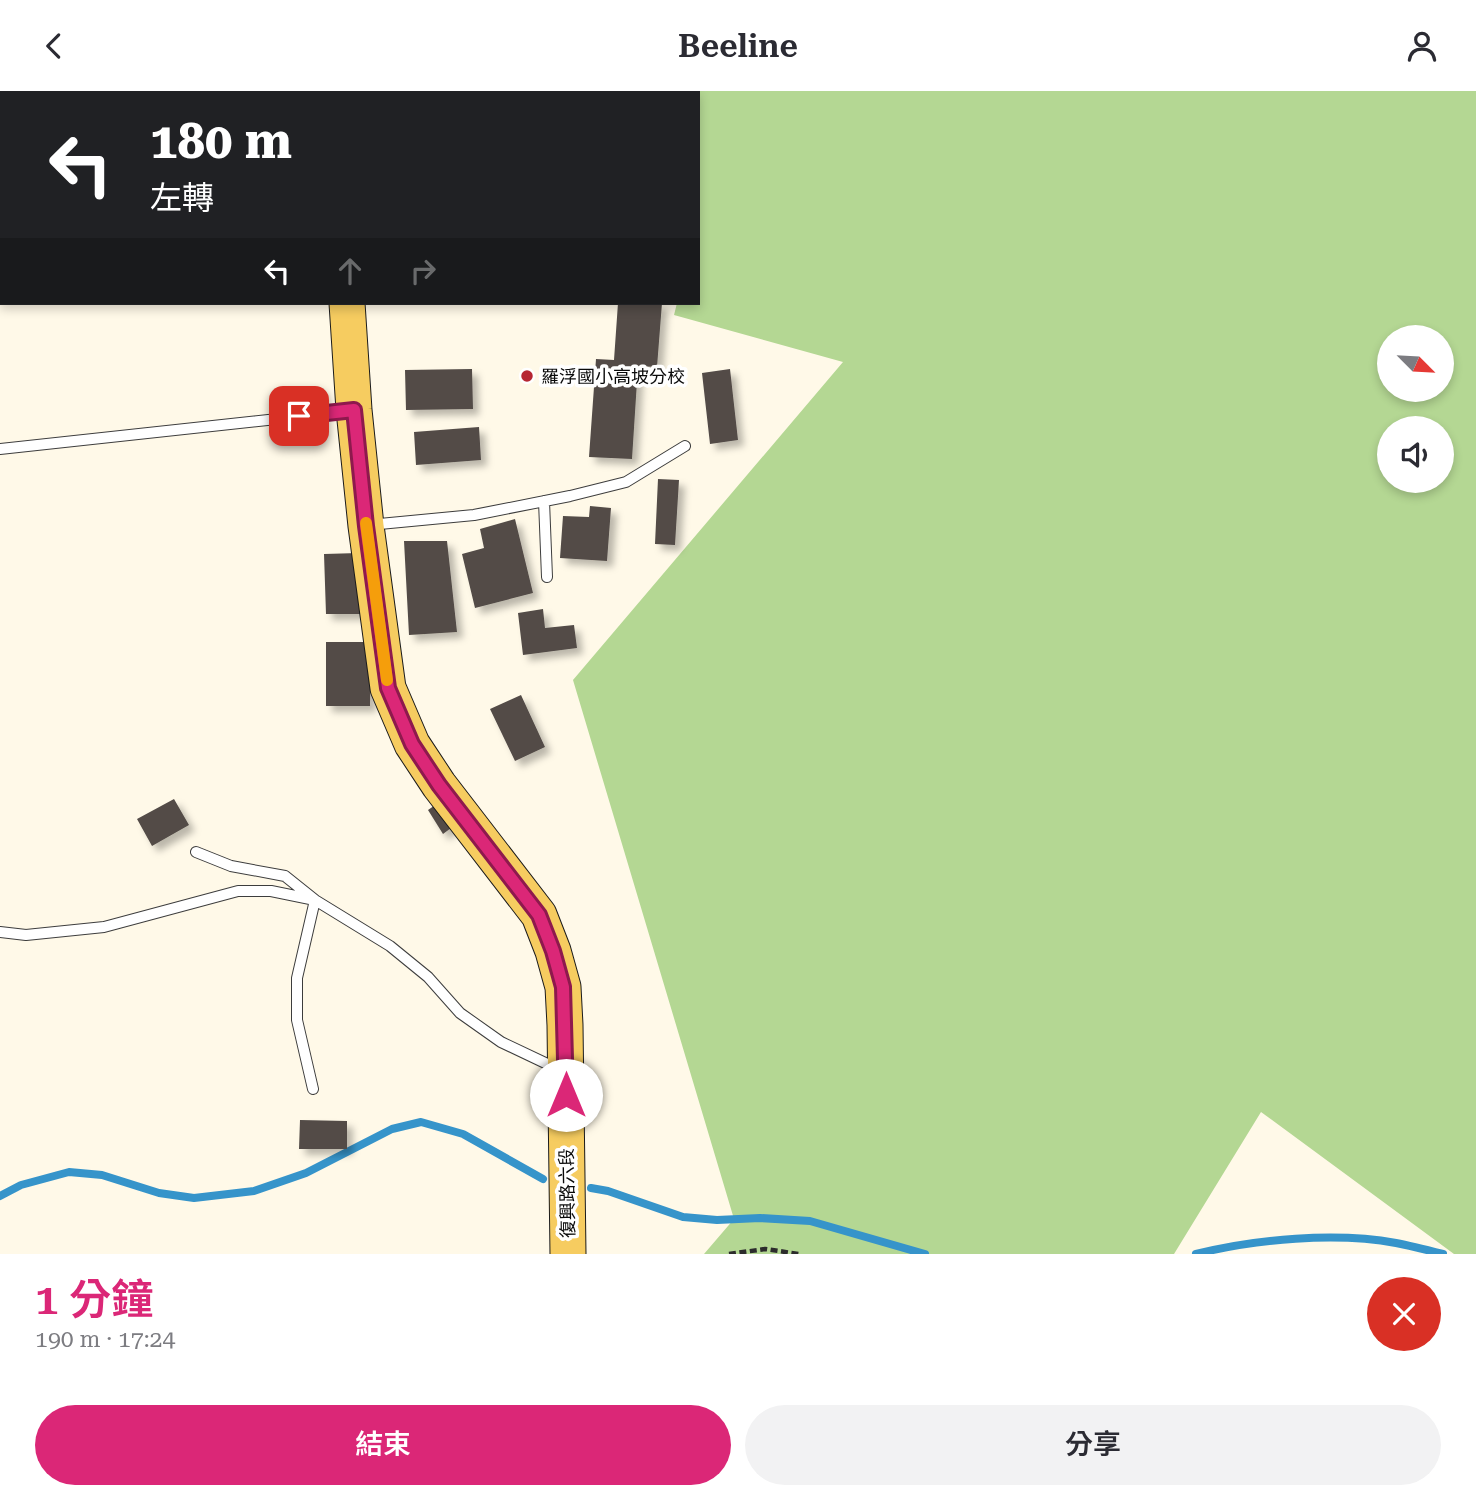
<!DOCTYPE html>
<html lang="zh-TW">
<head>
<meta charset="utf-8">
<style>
  body { margin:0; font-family:"Roboto Serif","Noto Sans TC",serif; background:#f2f2f3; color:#2b2b33; height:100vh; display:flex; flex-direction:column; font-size:26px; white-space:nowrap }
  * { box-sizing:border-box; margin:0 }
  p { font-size:23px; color:#7c7c81 }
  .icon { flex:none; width:38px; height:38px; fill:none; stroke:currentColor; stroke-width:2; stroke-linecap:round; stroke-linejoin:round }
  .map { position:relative; height:1163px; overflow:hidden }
  .side { display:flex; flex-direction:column; background:#fff; flex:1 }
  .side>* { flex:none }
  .top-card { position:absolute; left:0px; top:0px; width:700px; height:214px; box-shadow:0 4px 10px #0003; background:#202124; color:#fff; overflow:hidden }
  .needle { width:46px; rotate:114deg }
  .controls { position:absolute; left:1377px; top:234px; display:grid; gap:14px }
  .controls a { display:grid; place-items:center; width:77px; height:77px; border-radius:50%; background:#fff; box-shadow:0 4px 10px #0003; font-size:35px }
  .pin { position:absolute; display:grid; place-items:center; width:60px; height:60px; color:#fff; margin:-30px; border-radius:14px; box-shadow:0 4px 10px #0006 }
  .me { position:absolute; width:77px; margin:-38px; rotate:0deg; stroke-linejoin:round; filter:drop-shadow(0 0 5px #0008) }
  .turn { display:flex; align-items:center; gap:24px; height:147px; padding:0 35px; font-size:32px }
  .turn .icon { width:91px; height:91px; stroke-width:2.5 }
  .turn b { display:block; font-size:49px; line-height:60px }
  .lanes { display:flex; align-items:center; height:66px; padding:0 35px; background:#0003; justify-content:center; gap:35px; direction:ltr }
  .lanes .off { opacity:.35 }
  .round { display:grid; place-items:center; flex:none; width:74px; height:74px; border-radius:37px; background:#f2f2f3 }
  .overview { display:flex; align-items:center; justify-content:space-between; height:119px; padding:0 35px }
  h1 { font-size:42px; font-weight:600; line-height:52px; color:#db2777 }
  .button { display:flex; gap:14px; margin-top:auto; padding:14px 35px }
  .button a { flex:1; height:80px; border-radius:42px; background:#db2777; color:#fff; font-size:28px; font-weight:600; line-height:80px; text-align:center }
  .button a+a { background:#f2f2f3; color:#2b2b33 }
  header { display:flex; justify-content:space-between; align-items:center; height:91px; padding:0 35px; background:#fff; font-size:32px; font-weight:600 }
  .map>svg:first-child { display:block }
  .forest { fill:#b4d793; fill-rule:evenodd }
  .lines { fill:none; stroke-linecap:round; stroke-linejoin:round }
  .stream { stroke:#3694ca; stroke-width:8 }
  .building { fill:#524b47; filter:url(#shadow) }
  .lane-casing { stroke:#3d3d3d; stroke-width:12 }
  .primary-casing { stroke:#1b1b1b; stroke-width:37 }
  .path { stroke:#2c2c2c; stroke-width:4.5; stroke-dasharray:7 3.5; stroke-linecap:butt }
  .lane { stroke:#fff; stroke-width:10 }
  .primary { stroke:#f6cc60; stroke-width:35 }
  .route-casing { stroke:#8e194d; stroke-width:18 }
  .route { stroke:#db2777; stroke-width:12 }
  .slow { stroke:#f59e0b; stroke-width:12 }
  .poi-dot { fill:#b62632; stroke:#fff; stroke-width:2.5 }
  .labels { text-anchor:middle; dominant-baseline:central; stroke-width:7; stroke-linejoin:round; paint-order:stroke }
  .poi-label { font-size:18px; fill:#0a0a0a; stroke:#fff; text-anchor:start }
  .street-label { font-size:18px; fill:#0a0a0a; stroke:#fff }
</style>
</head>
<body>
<header><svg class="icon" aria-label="back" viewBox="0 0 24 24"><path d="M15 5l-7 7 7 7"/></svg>Beeline<svg class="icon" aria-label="person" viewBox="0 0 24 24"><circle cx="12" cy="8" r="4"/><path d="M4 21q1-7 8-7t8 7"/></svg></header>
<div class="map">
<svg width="1476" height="1163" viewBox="0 0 1476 1163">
  <defs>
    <filter id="shadow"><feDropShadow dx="6" dy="6" stdDeviation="3.5" flood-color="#0004"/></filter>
  </defs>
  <rect width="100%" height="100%" fill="#fff9e8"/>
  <path class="forest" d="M452,0H1476V1163H1454L1261,1021L1174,1163H704L734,1128L573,589L843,271L674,224L677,212H698V2ZM1390,247H1442V299H1390ZM1390,338H1442V390H1390Z"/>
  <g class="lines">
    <path class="stream" d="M591,1097L608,1100L683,1126L717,1129L760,1127L810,1130L925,1163
      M0,1105L21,1094L69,1081L102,1084L159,1102L194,1107L254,1100L306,1082L392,1038L421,1031L463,1043L543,1088
      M1196,1163C1255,1148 1336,1141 1396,1152C1411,1155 1427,1159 1443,1163"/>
  </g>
  <path class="building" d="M618,212H662L657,276L638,275L632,368L589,366L596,268L614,269Z
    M472,278L473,318L406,319L405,279Z
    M730,278L738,349L710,353L702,282Z
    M479,336L481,369L416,374L414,341Z
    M658,388L679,389L675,454L655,453Z
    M590,415L611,417L607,470L560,467L563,425L589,426Z
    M515,428L533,502L475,517L462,463L484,457L480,438Z
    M404,450H447L457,541L409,544Z
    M359,462L361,523H326L324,463Z
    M543,518L545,537L574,534L577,557L523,564L518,522Z
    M326,551H371L370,615H326Z
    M521,604L545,656L515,670L490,618Z
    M174,708L189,734L152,755L137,728Z
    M444,708L459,731L443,743L428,719Z
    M300,1029L347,1030V1058H299Z"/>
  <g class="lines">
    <defs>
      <path id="lane" d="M0,358L351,320
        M544,410L547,486
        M369,434L474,424L570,405L626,391L685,355
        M196,761L231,775L285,785L315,809L297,887V929L313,998
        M0,841L26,844L104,836L238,800H271L315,809L390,855L428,886L460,922L501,951L560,979"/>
      <path id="primary" d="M320,0V2
        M347,212L354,319L366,435L388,597L412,653L439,694L539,824L553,860L563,896L565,934L568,1163"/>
    </defs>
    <use href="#lane" class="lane-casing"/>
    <use href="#primary" class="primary-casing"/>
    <path class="path" d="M591,0L594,2
      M433,2L434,0
      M729,1163L765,1158L799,1163"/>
    <use href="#lane" class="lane"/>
    <use href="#primary" class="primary"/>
  </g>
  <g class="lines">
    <defs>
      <path id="route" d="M299,325L354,319L366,435L388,597L412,653L439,694L539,824L553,860L563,896L566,1004"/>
    </defs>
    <use href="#route" class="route-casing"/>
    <use href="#route" class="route"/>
    <path class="slow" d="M366,432L387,589"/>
  </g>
  <circle class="poi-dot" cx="527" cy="285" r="7"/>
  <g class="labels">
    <g class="poi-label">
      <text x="541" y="285">羅浮國小高坡分校</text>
    </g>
    <g class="street-label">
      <text transform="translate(567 1102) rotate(-91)">復興路六段</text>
    </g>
  </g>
</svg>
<div class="controls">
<a><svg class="needle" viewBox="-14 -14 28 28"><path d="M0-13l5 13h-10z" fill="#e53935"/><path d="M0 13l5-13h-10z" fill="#7c7c81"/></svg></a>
<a><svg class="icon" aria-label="sound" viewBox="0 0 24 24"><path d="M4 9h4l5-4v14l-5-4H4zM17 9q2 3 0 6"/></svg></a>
</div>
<div class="pin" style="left:299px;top:325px;background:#d93025"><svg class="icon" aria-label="arrive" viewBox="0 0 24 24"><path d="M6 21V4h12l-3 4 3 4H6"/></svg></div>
<svg class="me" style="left:566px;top:1004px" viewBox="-20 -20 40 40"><circle r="19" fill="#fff"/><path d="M0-13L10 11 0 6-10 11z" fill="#db2777"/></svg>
<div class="top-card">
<div class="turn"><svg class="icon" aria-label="left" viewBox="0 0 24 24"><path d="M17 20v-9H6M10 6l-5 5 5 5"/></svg><div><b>180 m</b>左轉</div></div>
<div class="lanes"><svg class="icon" aria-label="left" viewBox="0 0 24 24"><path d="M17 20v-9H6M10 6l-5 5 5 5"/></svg><svg class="icon off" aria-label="ahead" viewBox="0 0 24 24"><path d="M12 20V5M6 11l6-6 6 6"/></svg><svg class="icon off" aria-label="right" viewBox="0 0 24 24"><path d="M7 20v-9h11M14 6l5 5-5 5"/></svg></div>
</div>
</div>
<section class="side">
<div class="overview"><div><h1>1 分鐘</h1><p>190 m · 17:24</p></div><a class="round" style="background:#d93025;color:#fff"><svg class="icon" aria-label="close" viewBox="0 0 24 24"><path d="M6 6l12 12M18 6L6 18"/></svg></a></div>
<div class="button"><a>結束</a><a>分享</a></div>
</section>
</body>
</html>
